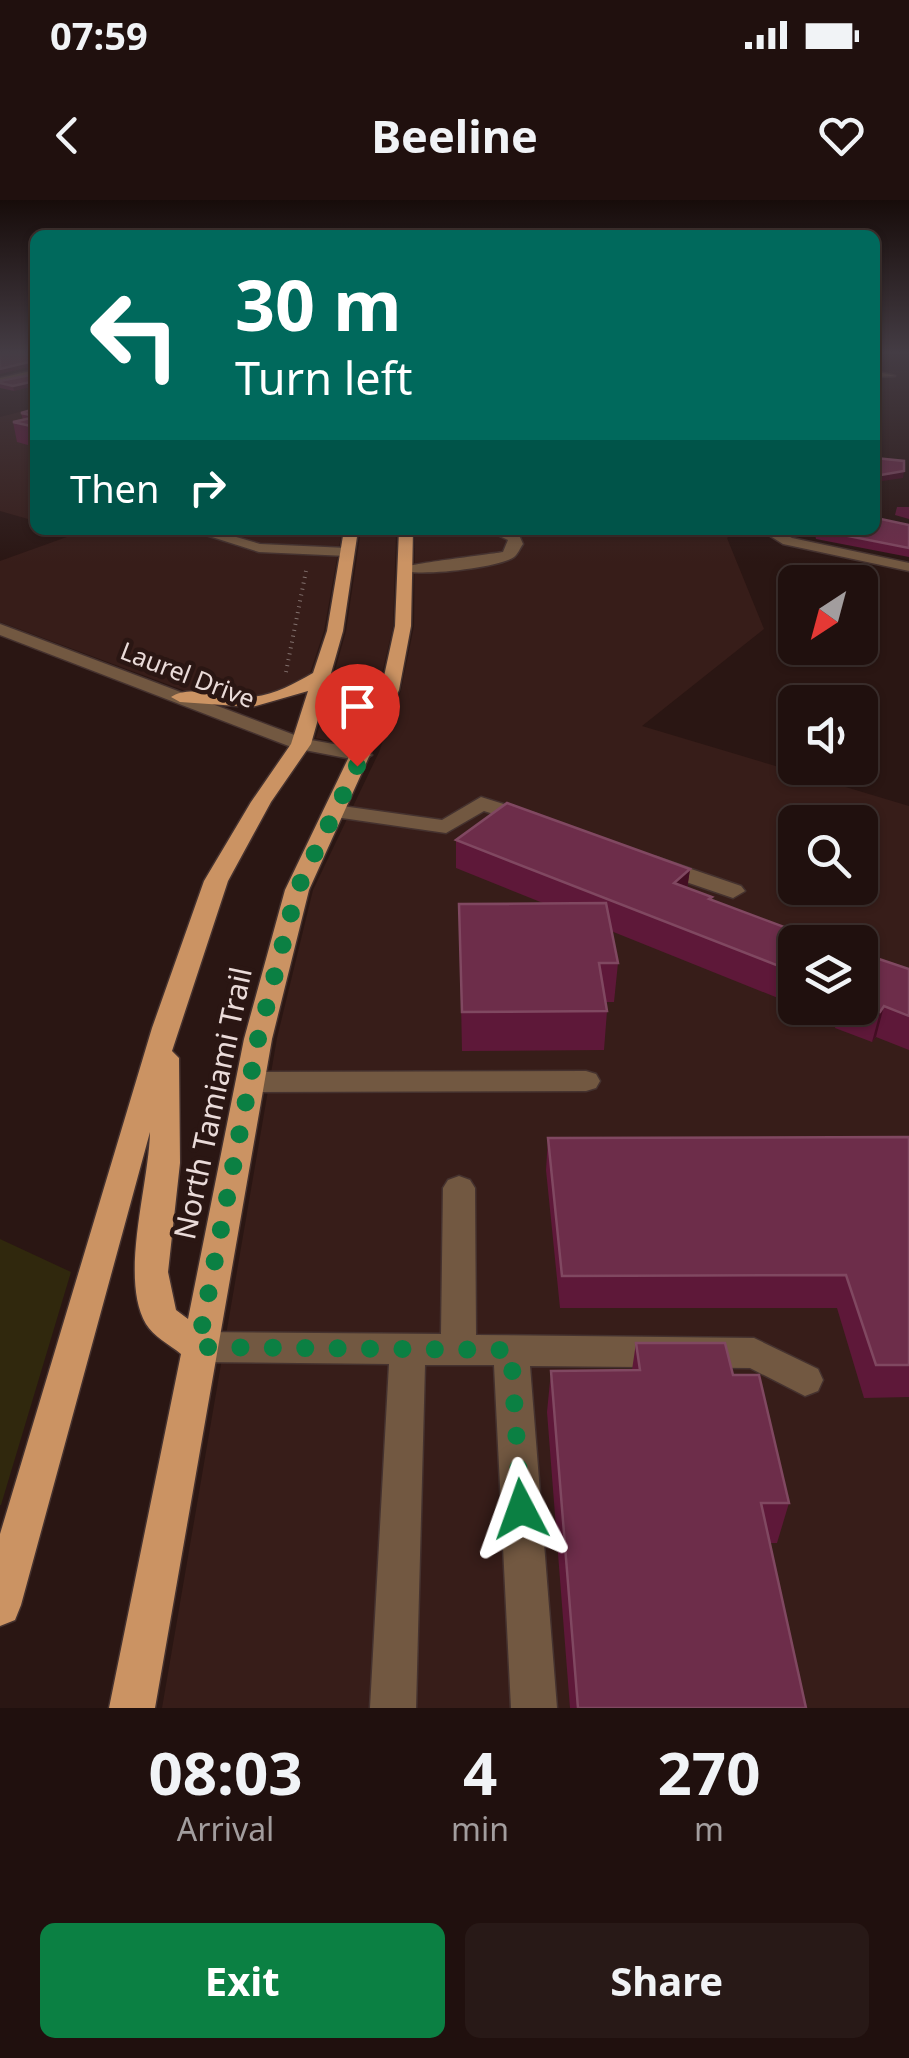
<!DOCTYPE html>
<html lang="en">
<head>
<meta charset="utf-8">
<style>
  body { margin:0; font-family:"Noto Sans",sans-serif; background:#281917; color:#f1f3f6; height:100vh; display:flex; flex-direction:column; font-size:38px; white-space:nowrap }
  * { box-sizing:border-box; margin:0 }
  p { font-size:32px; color:#a29d9e }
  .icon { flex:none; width:55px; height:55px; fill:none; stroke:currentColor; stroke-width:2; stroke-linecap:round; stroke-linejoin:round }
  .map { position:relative; height:1508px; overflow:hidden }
  .drawer { display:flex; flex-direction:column; background:#20100e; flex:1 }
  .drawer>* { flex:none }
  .guide { position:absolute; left:30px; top:30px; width:850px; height:305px; border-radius:15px; box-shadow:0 2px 8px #0004,0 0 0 2px #3d302e; background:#00695c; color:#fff; overflow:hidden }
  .needle { width:65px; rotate:216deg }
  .tools { position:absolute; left:778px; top:365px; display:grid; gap:20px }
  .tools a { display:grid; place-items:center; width:100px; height:100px; border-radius:15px; background:#20100e; box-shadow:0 2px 8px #0004,0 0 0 2px #3d302e; font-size:50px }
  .pin { position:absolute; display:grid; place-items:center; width:85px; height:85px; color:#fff; margin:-102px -42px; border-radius:50% 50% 50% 0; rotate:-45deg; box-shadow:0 0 10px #0007 }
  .pin .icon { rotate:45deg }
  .me { position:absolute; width:110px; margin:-55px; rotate:356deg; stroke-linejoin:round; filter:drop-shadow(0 0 8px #0008) }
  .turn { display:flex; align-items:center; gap:35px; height:210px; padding:0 40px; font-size:45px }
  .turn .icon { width:130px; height:130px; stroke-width:2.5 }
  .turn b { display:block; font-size:70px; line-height:85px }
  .then { display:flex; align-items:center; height:95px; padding:0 40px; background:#0003; gap:20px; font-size:38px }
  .eta { display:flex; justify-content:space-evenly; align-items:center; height:170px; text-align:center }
  .eta b { font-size:60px; font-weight:700; line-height:70px }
  .primary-button { display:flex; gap:20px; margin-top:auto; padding:20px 40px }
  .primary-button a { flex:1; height:115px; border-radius:15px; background:#0b8043; color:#fff; font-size:40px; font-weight:700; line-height:115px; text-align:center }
  .primary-button a+a { background:#281917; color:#f1f3f6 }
  .status { display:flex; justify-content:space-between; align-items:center; height:70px; padding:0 50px; background:#20100e; direction:ltr }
  .status svg { height:28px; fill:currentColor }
  header { display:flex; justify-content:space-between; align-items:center; height:130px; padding:0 40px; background:#20100e; font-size:45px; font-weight:700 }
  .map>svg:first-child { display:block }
  .built { fill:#371d19; fill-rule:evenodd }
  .green { fill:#30280d }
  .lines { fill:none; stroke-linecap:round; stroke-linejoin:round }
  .minor-casing { stroke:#45322f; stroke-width:3 }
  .major-casing { stroke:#45322f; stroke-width:3 }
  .path { stroke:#82716e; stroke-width:4; stroke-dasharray:1 5; stroke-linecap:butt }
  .minor { fill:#725841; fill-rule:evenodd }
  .major { fill:#cb9363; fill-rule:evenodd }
  .wall { fill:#5e1839 }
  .shaded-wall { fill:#430e23 }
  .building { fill:#6d2d4a; stroke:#804861; stroke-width:2.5 }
  .route { stroke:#0b8043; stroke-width:18; stroke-dasharray:0 32.4 }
  .labels { text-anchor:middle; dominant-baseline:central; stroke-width:9; stroke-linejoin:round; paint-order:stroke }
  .far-street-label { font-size:25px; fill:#eadbd9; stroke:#2a1613 }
  .street-label { font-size:30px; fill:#eadbd9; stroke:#2a1613 }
</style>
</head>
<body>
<div class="status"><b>07:59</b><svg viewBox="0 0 49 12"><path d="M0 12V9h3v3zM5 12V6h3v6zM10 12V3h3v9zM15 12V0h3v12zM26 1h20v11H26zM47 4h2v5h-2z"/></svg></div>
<header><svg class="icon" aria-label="back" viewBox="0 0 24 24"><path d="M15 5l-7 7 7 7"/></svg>Beeline<svg class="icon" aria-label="heart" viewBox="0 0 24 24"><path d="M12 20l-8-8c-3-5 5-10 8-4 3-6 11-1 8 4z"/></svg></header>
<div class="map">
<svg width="909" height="1508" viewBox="0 0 909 1508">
  <rect width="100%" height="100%" fill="#2a1613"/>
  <path class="built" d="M35,208V321L0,311V217Z
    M64,330H342L324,431L309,476L280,492L259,498L188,492L0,422V361L75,334Z
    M361,330H394L396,335L393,427L378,490L353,546L316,538L346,431Z
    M415,330H738L727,338L764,429L642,526L909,606V1508H162L277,838L313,690L379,552L401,490L414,426ZM795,622H860V688H795ZM795,742H860V808H795Z"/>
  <path class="green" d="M0,1039L71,1072L1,1305H0Z"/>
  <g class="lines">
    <defs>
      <path id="minor" d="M0,152H6L0,156Z
        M35,170V176L0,184V178Z
        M875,171L895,176L875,177Z
        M190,330H212L260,344L347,348L354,352L347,356L259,352Z
        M487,330L519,335L523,344C520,348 518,354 514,357C500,368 411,378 398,369C406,364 485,355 503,352L508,340Z
        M761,330H778L792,338L909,363V371L783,344Z
        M0,424L305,539L362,549L372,555L362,561L294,548L0,435Z
        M481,597L536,614L539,619L528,625L484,611L446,633L335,617L324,611L335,605L442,620Z
        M656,657L741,686L745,691L733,698L648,669L645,664Z
        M586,871L596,874L600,881L596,888L586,891L250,892L240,889L236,882L240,875L250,872Z
        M459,976L470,980L475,988L476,1135L754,1138L818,1169L823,1180L818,1191L805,1196L750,1168L530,1166L557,1508H511L494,1165H425L416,1508H370L389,1164L198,1162L185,1158L180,1147L185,1136L198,1132L441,1134L443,988L448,980Z"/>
      <path id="major" d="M344,330H358L343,431L311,544L271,602L228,681L172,851L179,858L180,963L168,1072L176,1110L188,1119L244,839L285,690L381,490L395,426L399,330H413L411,426L399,490L309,690L272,839L155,1508H109L181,1154C170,1145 153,1136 146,1124C119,1078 149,985 150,932L21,1405L15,1420L0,1426V1334L152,828L204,681L251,602L291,544L308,491L252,507L180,502L171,497C188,484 229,498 252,497C274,495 294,484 313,473L327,431Z"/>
    </defs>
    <use href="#minor" class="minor-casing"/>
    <use href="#major" class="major-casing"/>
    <path class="path" d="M286,472L306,371"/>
    <use href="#minor" class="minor"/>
    <use href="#major" class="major"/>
  </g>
  <path class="wall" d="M35,174L14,191L0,188V181Z
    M35,209V247L17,242L13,222L23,220L21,213Z
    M897,307H909V319L895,315Z
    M876,318L909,325V357L816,339L814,330H875Z
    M456,640L690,669L687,688L712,697L711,699L811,737L810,742H795L778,798L611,731L618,763L614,802H606L607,811L604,850L462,851L459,704L543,703L456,668Z
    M909,769V850L876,837L872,842L835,828L840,808H860V774Z
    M909,937V1197L864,1198L837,1108H560L546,970L548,938Z
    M636,1143L733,1175L789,1303L777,1343H770L806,1508H570L547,1212L551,1171L632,1170Z"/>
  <path class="shaded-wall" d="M33,161L34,166L0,174V169Z
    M35,181V186L14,191L13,186Z
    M904,271L903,278L875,282V276Z
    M690,669L686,697L674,683Z
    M795,755V778L778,798L784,768Z
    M884,806L876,837L872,842L880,812Z"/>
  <path class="building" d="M3,152H35V163L33,161L0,169V154Z
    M35,174V181L13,186L0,183V181Z
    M35,209V216L21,213Z
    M35,217V227L13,222Z
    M875,258L904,261V271L875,276Z
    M875,314L876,318L909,325V348L818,330H875Z
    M507,603L690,669L674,683L712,697L709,699L811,737L806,742H795V755L784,768L456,640Z
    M606,703L618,763H599L607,811L462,812L459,704Z
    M873,757L909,769V816L884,806L880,812L860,804V774Z
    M909,937V1165H876L846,1075L562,1076L548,938Z
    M636,1143H725L733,1175H759L789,1303H761L806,1508H578L551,1171L640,1170Z"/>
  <linearGradient id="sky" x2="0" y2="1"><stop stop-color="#170c0a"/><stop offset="0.42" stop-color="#443c44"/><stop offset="1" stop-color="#443c44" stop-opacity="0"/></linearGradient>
  <rect width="909" height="363" fill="url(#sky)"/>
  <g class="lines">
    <path class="route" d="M357,566L297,690L258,839L198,1147L511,1150L521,1309"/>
  </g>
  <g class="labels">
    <g class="far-street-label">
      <text transform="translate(188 474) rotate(21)">Laurel Drive</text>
    </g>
    <g class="street-label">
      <text transform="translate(212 903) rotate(-78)">North Tamiami Trail</text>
    </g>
  </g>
</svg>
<div class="tools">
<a><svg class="needle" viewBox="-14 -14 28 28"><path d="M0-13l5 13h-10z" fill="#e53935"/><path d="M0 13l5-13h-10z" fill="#a29d9e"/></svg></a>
<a><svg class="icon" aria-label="sound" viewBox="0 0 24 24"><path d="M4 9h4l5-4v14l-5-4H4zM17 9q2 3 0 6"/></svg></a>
<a><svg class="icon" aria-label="search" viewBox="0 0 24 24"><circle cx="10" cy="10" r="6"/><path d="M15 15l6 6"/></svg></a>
<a><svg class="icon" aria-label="layers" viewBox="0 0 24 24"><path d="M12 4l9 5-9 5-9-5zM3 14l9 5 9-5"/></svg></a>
</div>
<div class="pin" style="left:357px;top:566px;background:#d93025"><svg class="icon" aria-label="arrive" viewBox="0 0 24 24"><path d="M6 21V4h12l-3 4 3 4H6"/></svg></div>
<svg class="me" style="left:521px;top:1309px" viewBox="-20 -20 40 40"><path d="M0-17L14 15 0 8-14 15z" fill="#0b8043" stroke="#fff" stroke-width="4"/></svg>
<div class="guide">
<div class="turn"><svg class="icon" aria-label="left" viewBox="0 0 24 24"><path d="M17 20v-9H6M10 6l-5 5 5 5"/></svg><div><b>30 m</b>Turn left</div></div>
<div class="then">Then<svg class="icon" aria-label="right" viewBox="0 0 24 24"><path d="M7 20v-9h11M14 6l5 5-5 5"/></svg></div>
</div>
</div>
<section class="drawer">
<div class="eta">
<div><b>08:03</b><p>Arrival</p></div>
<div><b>4</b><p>min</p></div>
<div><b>270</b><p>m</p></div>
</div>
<div class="primary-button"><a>Exit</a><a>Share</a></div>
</section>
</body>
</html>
